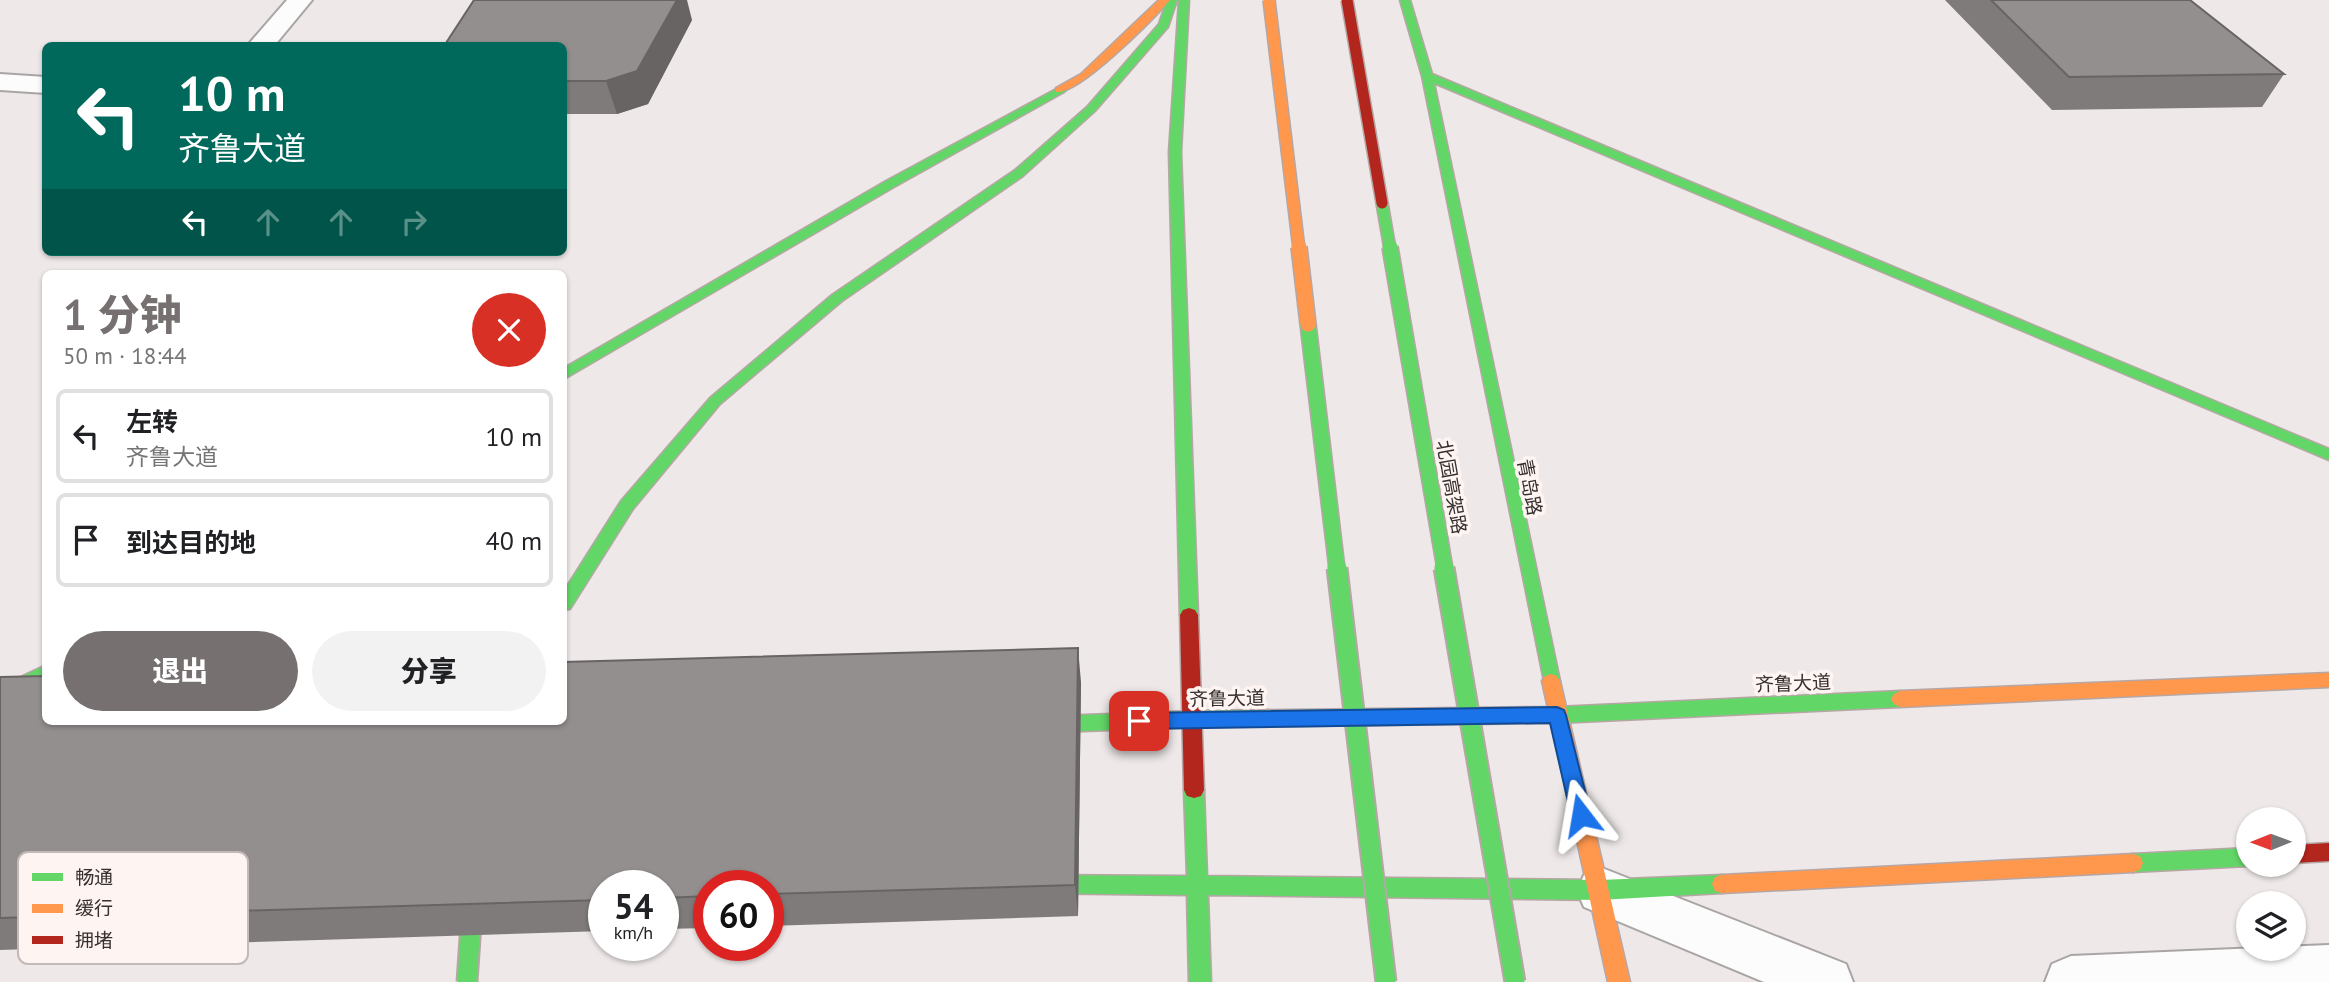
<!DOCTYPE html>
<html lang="zh">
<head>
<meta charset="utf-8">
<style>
  body { margin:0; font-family:"PT Sans","Noto Sans SC",sans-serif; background:#f2f2f2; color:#202124; height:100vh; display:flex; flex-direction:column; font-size:26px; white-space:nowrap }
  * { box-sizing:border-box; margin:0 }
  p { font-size:23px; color:#757577 }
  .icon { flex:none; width:38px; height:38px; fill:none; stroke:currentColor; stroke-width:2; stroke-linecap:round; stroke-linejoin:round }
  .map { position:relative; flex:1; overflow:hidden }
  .drawer { position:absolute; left:42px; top:270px; width:525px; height:455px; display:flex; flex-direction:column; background:#fff; border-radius:10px; box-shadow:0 2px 5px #0004 }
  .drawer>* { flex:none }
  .guide { position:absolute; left:42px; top:42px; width:525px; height:214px; border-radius:10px; box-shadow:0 2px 5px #0004; background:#00695c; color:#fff; overflow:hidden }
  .needle { width:46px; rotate:269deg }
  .fabs { position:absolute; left:2236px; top:807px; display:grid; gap:14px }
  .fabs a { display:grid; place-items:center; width:70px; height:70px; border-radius:50%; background:#fff; box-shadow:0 2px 5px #0004; font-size:35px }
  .speed { position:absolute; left:588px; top:870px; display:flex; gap:14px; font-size:35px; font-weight:700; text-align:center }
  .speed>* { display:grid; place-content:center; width:91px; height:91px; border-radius:50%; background:#fff; box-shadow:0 2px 5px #0004; line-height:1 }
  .speed small { font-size:18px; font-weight:400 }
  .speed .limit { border:10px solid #d22; background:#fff; color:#111 }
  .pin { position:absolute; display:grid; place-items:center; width:60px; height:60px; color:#fff; margin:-30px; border-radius:14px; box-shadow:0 4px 10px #0006 }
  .me { position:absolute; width:77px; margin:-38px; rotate:346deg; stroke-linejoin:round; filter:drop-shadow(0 0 5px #0008) }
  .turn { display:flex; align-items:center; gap:24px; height:147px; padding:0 21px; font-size:32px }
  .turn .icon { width:91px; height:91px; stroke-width:2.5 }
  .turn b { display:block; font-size:49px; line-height:60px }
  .lanes { display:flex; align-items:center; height:66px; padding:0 21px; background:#0003; justify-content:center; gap:35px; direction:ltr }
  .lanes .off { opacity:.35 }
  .round { display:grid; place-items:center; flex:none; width:74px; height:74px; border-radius:37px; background:#f2f2f2 }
  .headline { display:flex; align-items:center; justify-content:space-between; height:119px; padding:0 21px }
  h1 { font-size:42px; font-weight:800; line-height:52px; color:#767070 }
  .action { display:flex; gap:14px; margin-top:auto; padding:14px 21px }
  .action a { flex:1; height:80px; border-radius:42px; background:#767070; color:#fff; font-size:28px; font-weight:800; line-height:80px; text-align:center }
  .action a+a { background:#f2f2f2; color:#202124 }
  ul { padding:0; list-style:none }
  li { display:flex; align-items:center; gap:21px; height:94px; margin:0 14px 10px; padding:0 7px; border:4px solid #e0e0e0; border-radius:10px }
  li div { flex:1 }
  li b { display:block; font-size:26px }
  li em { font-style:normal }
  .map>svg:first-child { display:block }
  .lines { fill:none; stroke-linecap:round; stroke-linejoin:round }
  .street-casing { stroke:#a9a5a4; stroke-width:4 }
  .fast-casing { stroke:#b6a7a5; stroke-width:3 }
  .slow-casing { stroke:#b6a7a5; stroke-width:3 }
  .jam-casing { stroke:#b6a7a5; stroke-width:3 }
  .street { fill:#fcfcfc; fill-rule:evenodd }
  .fast { fill:#63d668; fill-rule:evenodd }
  .slow { fill:#ff974d; fill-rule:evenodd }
  .jam { fill:#b3261e; fill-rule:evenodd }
  .fast-bridge-far2-casing { stroke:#b6a7a5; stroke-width:14; stroke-linecap:butt }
  .fast-bridge-far1-casing { stroke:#b6a7a5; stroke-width:18; stroke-linecap:butt }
  .fast-bridge-casing { stroke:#b6a7a5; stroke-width:23; stroke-linecap:butt }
  .slow-bridge-far1-casing { stroke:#b6a7a5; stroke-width:14; stroke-linecap:butt }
  .slow-bridge-casing { stroke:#b6a7a5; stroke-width:18; stroke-linecap:butt }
  .jam-bridge-casing { stroke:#b6a7a5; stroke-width:14; stroke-linecap:butt }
  .fast-bridge-far2 { stroke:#63d668; stroke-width:11 }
  .fast-bridge-far1 { stroke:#63d668; stroke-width:15 }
  .fast-bridge { stroke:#63d668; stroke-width:19 }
  .slow-bridge-far1 { stroke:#ff974d; stroke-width:11 }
  .slow-bridge { stroke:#ff974d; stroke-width:15 }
  .jam-bridge { stroke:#b3261e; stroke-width:11 }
  .wall { fill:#7f7b7b }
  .shaded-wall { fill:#686464 }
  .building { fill:#948f8f; stroke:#686464; stroke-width:2 }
  .route { fill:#1a73e8; stroke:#114b97; stroke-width:2 }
  .labels { text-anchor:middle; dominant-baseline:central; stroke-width:7; stroke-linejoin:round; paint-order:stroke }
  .street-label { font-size:19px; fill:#35302f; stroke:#fef4f2 }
  .key { fill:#fef4f2; stroke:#c2b9b8; stroke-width:2 }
  .key-label { font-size:19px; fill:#35302f }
</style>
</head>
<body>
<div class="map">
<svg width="2329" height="982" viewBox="0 0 2329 982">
  <rect width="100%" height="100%" fill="#eee8e8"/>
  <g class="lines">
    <defs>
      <path id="street" d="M287,0H312L274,46H247Z
        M0,74L46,77V93L0,90Z
        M1602,868L1846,964L1853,982H1764L1584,907L1577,891L1584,875Z
        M2329,945V982H2045L2052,964L2071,956Z"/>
      <path id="fast" d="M1167,0H1177L1168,27L1095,111L1023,176L842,301L720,404L633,509L570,609L564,610V591L621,501L710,398L832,295L1015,170L1087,107L1159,24Z
        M1179,0H1189L1181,152L1198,615L1195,620L1189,622L1183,620L1180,615L1169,152Z
        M1400,0H1410L1432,74L2329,449V460L1434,83L1560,681L1557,686L1551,688L1545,686L1422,76Z
        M1060,87L1066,90L1064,92L894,187L564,379V368L886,181Z
        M46,665V681L0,704V687Z
        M1900,691L1906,694L1909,699L1906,704L1900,707L1557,723L1192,727L1030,733L1023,731L1021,725L1023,719L1030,717L1192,711L1557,707Z
        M1194,782L1201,784L1204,790L1207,876L1600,880L1722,875L1729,877L1732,884L1729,891L1722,893L1600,900L1208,895L1211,982H1189L1187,895L1027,893L1020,891L1017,884L1020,877L1027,875L1187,876L1184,790L1187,784Z
        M2249,848V864H2253L2249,866L2133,872L2126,870L2123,863L2126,856L2133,854Z"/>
      <path id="slow" d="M1159,0H1170C1153,19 1079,95 1056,92V88L1081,74Z
        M2329,673V687L1900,707L1894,704L1891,699L1894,694L1900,691Z
        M1551,674L1557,676L1560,681L1630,982H1608L1542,681L1545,676Z
        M2133,854L2140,856L2143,863L2140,870L2133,872L1722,893L1715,891L1712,884L1715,877L1722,875Z"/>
      <path id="jam" d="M1189,608L1195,610L1198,615L1204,790L1201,796L1194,798L1187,796L1184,790L1180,615L1183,610Z
        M2329,843V861L2294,863V845Z"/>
    </defs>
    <use href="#street" class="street-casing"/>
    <use href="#fast" class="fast-casing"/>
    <use href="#slow" class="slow-casing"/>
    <use href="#jam" class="jam-casing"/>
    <use href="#street" class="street"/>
    <use href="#fast" class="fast"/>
    <use href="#slow" class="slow"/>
    <use href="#jam" class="jam"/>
    <defs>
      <path id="fast-bridge-far2" d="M1382,203L1390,249"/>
      <path id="fast-bridge-far1" d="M1390,247L1445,569
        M1308,324L1337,569"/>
      <path id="fast-bridge" d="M1337,568L1386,982
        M1444,568L1515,982
        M467,982L472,909L478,883"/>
      <path id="slow-bridge-far1" d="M1269,0L1299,249"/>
      <path id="slow-bridge" d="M1299,247L1308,324"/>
      <path id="jam-bridge" d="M1347,0L1382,203"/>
    </defs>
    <use href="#fast-bridge-far2" class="fast-bridge-far2-casing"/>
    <use href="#fast-bridge-far1" class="fast-bridge-far1-casing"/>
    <use href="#fast-bridge" class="fast-bridge-casing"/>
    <use href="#slow-bridge-far1" class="slow-bridge-far1-casing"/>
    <use href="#slow-bridge" class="slow-bridge-casing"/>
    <use href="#jam-bridge" class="jam-bridge-casing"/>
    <use href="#fast-bridge-far2" class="fast-bridge-far2"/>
    <use href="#fast-bridge-far1" class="fast-bridge-far1"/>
    <use href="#fast-bridge" class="fast-bridge"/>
    <use href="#slow-bridge-far1" class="slow-bridge-far1"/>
    <use href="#slow-bridge" class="slow-bridge"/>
    <use href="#jam-bridge" class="jam-bridge"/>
  </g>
  <path class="wall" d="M1945,0H2190L2284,74L2262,107L2052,110Z
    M692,20L648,104L617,114H564V46Z
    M0,677L1081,682L1078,916L768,926V886H709V928L663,929V886H604V931L0,950Z"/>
  <path class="shaded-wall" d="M677,0H687L692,20L648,104L617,114L606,81Z
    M1078,648L1081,682L1078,916L1075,885Z"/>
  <path class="building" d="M474,0H677L637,71L606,81H564V46H444Z
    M1991,0H2190L2284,74L2069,77Z
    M1078,648L1075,885L768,894V886H709V896L663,898V886H604V900L0,918V677L46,676V721H564V662Z"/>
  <path class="route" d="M1557,707L1564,710L1566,715L1591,815L1588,821L1581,824L1574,821L1571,815L1550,723L1139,729L1132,727L1129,721L1132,716L1139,713Z"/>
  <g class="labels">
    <g class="street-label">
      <text transform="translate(1452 487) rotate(80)">北园高架路</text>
      <text transform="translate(1530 487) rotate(79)">青岛路</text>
      <text transform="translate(1793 683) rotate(-2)">齐鲁大道</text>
      <text transform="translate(1227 698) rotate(-1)">齐鲁大道</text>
    </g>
  </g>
  <rect x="18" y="852" width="230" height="112" rx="10" class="key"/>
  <rect x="32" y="873" width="31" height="8" fill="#63d668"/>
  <rect x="32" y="904" width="31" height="9" fill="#ff974d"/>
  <rect x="32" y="936" width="31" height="8" fill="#b3261e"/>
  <g class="key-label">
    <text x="75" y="884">畅通</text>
    <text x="75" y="915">缓行</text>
    <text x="75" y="947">拥堵</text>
  </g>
</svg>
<div class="fabs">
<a><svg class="needle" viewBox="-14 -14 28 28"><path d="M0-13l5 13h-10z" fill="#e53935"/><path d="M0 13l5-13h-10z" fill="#757577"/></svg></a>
<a><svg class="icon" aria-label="layers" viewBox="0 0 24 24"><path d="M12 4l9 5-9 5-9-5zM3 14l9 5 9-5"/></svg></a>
</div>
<div class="speed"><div>54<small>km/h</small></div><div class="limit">60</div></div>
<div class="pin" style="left:1139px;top:721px;background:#d93025"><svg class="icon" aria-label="arrive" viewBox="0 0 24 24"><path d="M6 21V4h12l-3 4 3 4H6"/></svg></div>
<svg class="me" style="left:1581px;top:815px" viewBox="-20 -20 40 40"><path d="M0-17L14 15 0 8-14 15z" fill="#1a73e8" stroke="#fff" stroke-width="4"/></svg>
<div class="guide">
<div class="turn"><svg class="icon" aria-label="left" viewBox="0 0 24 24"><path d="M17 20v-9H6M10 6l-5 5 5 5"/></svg><div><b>10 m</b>齐鲁大道</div></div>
<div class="lanes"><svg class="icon" aria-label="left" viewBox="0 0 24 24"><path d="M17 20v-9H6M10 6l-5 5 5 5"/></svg><svg class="icon off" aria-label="ahead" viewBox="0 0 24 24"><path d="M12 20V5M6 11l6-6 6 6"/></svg><svg class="icon off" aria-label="ahead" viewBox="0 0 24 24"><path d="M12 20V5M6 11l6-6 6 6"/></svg><svg class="icon off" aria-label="right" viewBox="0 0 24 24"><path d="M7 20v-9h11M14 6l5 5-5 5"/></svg></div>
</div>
<section class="drawer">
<div class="headline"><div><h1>1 分钟</h1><p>50 m · 18:44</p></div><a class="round" style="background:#d93025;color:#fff"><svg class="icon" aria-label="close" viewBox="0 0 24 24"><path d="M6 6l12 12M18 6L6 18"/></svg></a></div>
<ul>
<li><svg class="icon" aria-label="left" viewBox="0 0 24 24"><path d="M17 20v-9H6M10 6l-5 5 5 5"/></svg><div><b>左转</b><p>齐鲁大道</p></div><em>10 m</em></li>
<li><svg class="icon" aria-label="arrive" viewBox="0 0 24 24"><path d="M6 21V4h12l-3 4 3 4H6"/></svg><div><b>到达目的地</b></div><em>40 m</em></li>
</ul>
<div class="action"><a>退出</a><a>分享</a></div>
</section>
</div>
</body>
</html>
